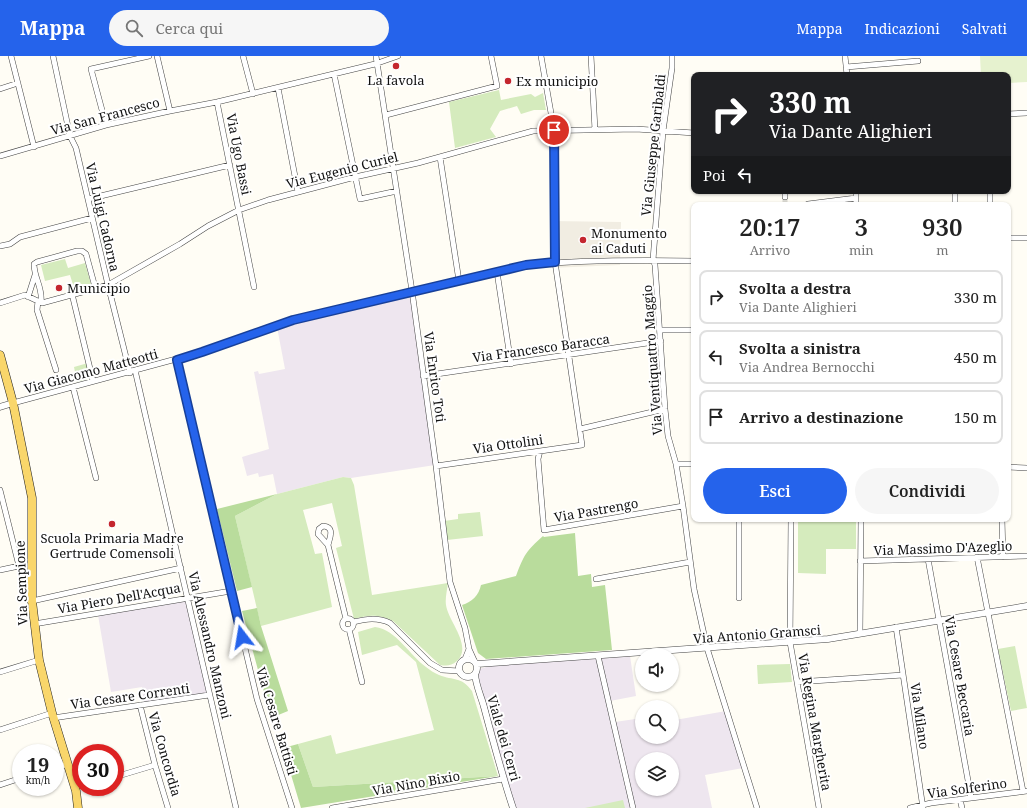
<!DOCTYPE html>
<html lang="it">
<head>
<meta charset="utf-8">
<style>
  body { margin:0; font-family:"Noto Serif",serif; background:#f6f6f6; color:#222; height:100vh; display:flex; flex-direction:column; font-size:15px; white-space:nowrap }
  * { box-sizing:border-box; margin:0 }
  p { font-size:13px; color:#767676 }
  .icon { flex:none; width:22px; height:22px; fill:none; stroke:currentColor; stroke-width:2; stroke-linecap:round; stroke-linejoin:round }
  .map { position:relative; flex:1; overflow:hidden }
  .details { position:absolute; left:691px; top:146px; width:320px; height:320px; display:flex; flex-direction:column; background:#fff; border-radius:8px; box-shadow:0 1px 3px #0004 }
  .details>* { flex:none }
  .guide { position:absolute; left:691px; top:16px; width:320px; height:122px; border-radius:8px; box-shadow:0 1px 3px #0004; background:#202124; color:#fff; overflow:hidden }
  .fabs { position:absolute; left:635px; top:592px; display:grid; gap:8px }
  .fabs a { display:grid; place-items:center; width:44px; height:44px; border-radius:50%; background:#fff; box-shadow:0 1px 3px #0004; font-size:20px }
  .speed { position:absolute; left:12px; top:688px; display:flex; gap:8px; font-size:20px; font-weight:700; text-align:center }
  .speed>* { display:grid; place-content:center; width:52px; height:52px; border-radius:50%; background:#fff; box-shadow:0 1px 3px #0004; line-height:1 }
  .speed small { font-size:10px; font-weight:400 }
  .speed .limit { border:6px solid #d22; background:#fff; color:#111 }
  .pin { position:absolute; display:grid; place-items:center; width:34px; height:34px; color:#fff; margin:-17px; border:2px solid #fff; border-radius:50%; box-shadow:0 1px 4px #0007 }
  .me { position:absolute; width:44px; margin:-22px; rotate:346deg; stroke-linejoin:round; filter:drop-shadow(0 0 3px #0008) }
  .turn { display:flex; align-items:center; gap:14px; height:84px; padding:0 12px; font-size:18px }
  .turn .icon { width:52px; height:52px; stroke-width:2.5 }
  .turn b { display:block; font-size:28px; line-height:34px }
  .then { display:flex; align-items:center; height:38px; padding:0 12px; background:#0003; gap:8px; font-size:15px }
  .eta { display:flex; justify-content:space-evenly; align-items:center; height:68px; text-align:center }
  .eta b { font-size:24px; font-weight:600; line-height:28px }
  .primary-button { display:flex; gap:8px; margin-top:auto; padding:8px 12px }
  .primary-button a { flex:1; height:46px; border-radius:24px; background:#2563eb; color:#fff; font-size:16px; font-weight:600; line-height:46px; text-align:center }
  .primary-button a+a { background:#f6f6f6; color:#222 }
  ul { padding:0; list-style:none }
  li { display:flex; align-items:center; gap:12px; height:54px; margin:0 8px 6px; padding:0 4px; border:2px solid #e0e0e0; border-radius:8px }
  li div { flex:1 }
  li b { display:block; font-size:15px }
  li em { font-style:normal }
  header { display:flex; align-items:center; gap:24px; box-sizing:border-box; height:56px; padding:0 20px; background:#2563eb; color:#fff }
  header strong { font-size:19px }
  nav { display:flex; gap:22px; margin-inline-start:auto; font-size:14px }
  .search { width:280px; height:36px; background:#f6f6f6; display:flex; align-items:center; gap:10px; box-sizing:border-box; padding:0 14px; border-radius:22px; color:#767676; font-size:15px }
  .map>svg:first-child { display:block }
  .industrial { fill:#eee6ef; fill-rule:evenodd }
  .green { fill:#d5ebbd }
  .forest { fill:#b9dc9c }
  .pitch { fill:#e6f2cf }
  .plaza { fill:#f1ede2 }
  .lines { fill:none; stroke-linecap:round; stroke-linejoin:round }
  .minor-tunnel { stroke:#dbdad3; stroke-width:5; stroke-dasharray:5 2.5; stroke-linecap:butt }
  .minor-casing { stroke:#444; stroke-width:6 }
  .tertiary-casing { stroke:#444; stroke-width:7 }
  .primary-casing { stroke:#222; stroke-width:9 }
  .minor { stroke:#fff; stroke-width:5 }
  .tertiary { stroke:#fff; stroke-width:6 }
  .primary { stroke:#f9d66b; stroke-width:8 }
  .route-casing { stroke:#184099; stroke-width:10 }
  .route { stroke:#2563eb; stroke-width:7 }
  .poi-dot { fill:#c4262e; stroke:#fff; stroke-width:1.5 }
  .labels { text-anchor:middle; dominant-baseline:central; stroke-width:4; stroke-linejoin:round; paint-order:stroke }
  .poi-label { font-size:13px; fill:#111; stroke:#fff; text-anchor:start }
  .street-label { font-size:13px; fill:#111; stroke:#fff }
</style>
</head>
<body>
<header>
<strong>Mappa</strong>
<div class="search"><svg class="icon" aria-label="search" viewBox="0 0 24 24"><circle cx="10" cy="10" r="6"/><path d="M15 15l6 6"/></svg>Cerca qui</div>
<nav><a>Mappa</a><a>Indicazioni</a><a>Salvati</a></nav>
</header>
<div class="map">
<svg width="1027" height="752" viewBox="0 0 1027 752">
  <rect width="100%" height="100%" fill="#fffdf5"/>
  <path class="industrial" d="M411,237L435,409L351,422L343,421L277,438L273,418L259,421L258,417L247,420L242,401L269,393L254,316L258,315L259,318L285,313L277,271L294,265Z
    M187,543L207,638L144,649L142,631L111,636L98,559Z
    M630,600L636,640L610,645L615,666L642,662V681H672V657H674L675,664L726,655L743,712L705,719L712,752H514L477,618L479,613L497,608ZM642,703H672V733H642Z"/>
  <path class="green" d="M499,34L501,44L531,38L535,41L543,37L546,54H534L521,58L517,50L500,55L490,73L496,81L455,92L449,46Z
    M65,203L68,212L85,207L91,228L74,232L70,219L45,225L41,209Z
    M88,307L91,322L77,326L74,311Z
    M343,421L351,422L354,429L372,539L448,527C447,534 445,543 446,549C448,565 473,590 457,605C451,610 447,610 440,609L393,565C377,558 371,559 354,563L336,492L342,490L332,447L303,454L315,498L322,497L332,551L261,570L235,460L277,438Z
    M480,456L483,480L447,484L444,465L458,463V458Z
    M798,463H856V493H826V518L798,517Z
    M375,571C397,574 409,599 426,611C430,614 434,617 439,619C454,625 461,620 472,635L498,720L313,731L298,688L331,679L336,698L434,674L416,606L397,589L362,599L358,576Z
    M1015,590L1027,652L1011,655L998,593Z
    M790,608L792,626L758,628L757,609Z
    M623,744L625,752H585Z"/>
  <path class="forest" d="M277,438L235,460L252,531L237,535L217,453Z
    M575,477L578,520L591,518L592,531L605,529L612,594L486,603L478,597L462,549C472,546 479,539 481,529L516,520C524,499 526,495 543,480L544,481Z
    M257,552L261,570L288,655L271,662L242,555Z
    M298,688L313,731L498,720L301,752L283,692Z"/>
  <path class="pitch" d="M980,0H1027V26L1008,27V19H981Z"/>
  <path class="plaza" d="M551,165L621,166L620,209L550,212Z"/>
  <g class="lines">
    <path class="minor-tunnel" d="M785,141V149"/>
    <defs>
      <path id="minor" d="M11,0L34,91
        M53,0L70,80L76,92L108,229L130,317
        M157,0L170,55
        M243,0L253,38
        M376,0L412,235L436,410L450,526L465,572L469,593L474,604
        M591,0L595,74
        M672,0V12L663,75L653,204L655,209L665,353L668,380L676,408L683,450L694,533L707,592L757,752
        M845,0L847,19
        M846,11L918,5
        M334,18L360,143L397,135
        M278,32L298,136
        M0,33L18,27
        M217,46L254,231
        M1008,58L1027,57
        M386,59L497,30L491,0
        M106,69L91,13L149,0
        M0,100L106,69L170,55L217,46L375,8L398,0
        M440,101L459,225
        M785,135V141
        M856,135V149
        M88,143L230,109
        M990,145V135
        M808,148L856,142
        M955,149V135
        M1008,182H1027
        M0,190L10,188L20,181L92,162
        M497,216L511,308
        M72,238L93,325
        M28,241L35,219
        M38,245L37,254L56,314
        M41,246C43,232 34,222 34,208L37,206L77,195H82L86,198L95,231
        M0,247L25,239L42,247L108,229L180,188L208,170L239,154L268,144L355,121L418,107L533,75L636,73L694,77
        M660,274H694
        M177,304L257,643L292,752
        M135,314C169,460 201,606 236,752
        M423,320L661,285
        M73,331L96,422
        M13,347L202,296L293,264L526,209C582,204 638,204 694,205
        M580,373L665,353
        M540,395L538,403L544,474L683,450
        M676,408H694
        M436,410L582,389L555,206L554,74L541,0
        M1008,411L1027,412
        M0,434L19,510L30,545
        M739,463V542
        M791,463L790,586L819,752
        M1002,463L1003,501
        M328,489L318,478L319,473L323,470C335,471 330,481 328,489L346,563
        M977,501L1023,735
        M928,503L971,741
        M860,505L1027,500
        M0,514L19,510
        M596,523L690,506
        M32,545L181,512
        M342.5 568a5.5 5.5 0 1 1 11 0a5.5 5.5 0 1 1-11 0Z
        M353,566C366,563 377,561 390,567L430,607L442,614L459,615
        M34,568L231,535
        M896,571L923,752
        M349,573L362,626
        M860,577L861,463
        M598,600L633,752
        M465,603L469,593
        M0,616L39,604
        M797,626L903,619
        M140,649L155,709L168,752
        M53,662L209,639
        M0,674L52,657
        M55,712L68,708
        M115,721L155,709
        M0,729L21,722
        M960,743L962,752
        M332,752L503,723
        M910,752L931,747L1027,735"/>
      <path id="tertiary" d="M0,351L13,347
        M459 612a9 9 0 1 1 18 0a9 9 0 1 1-18 0Z
        M477,608L828,583L1027,550
        M475,618C476,630 481,640 484,651C493,685 502,719 513,752"/>
      <path id="primary" d="M0,299L13,347L32,442V545L39,604L52,657L76,735L78,752"/>
    </defs>
    <use href="#minor" class="minor-casing"/>
    <use href="#tertiary" class="tertiary-casing"/>
    <use href="#primary" class="primary-casing"/>
    <use href="#minor" class="minor"/>
    <use href="#tertiary" class="tertiary"/>
    <use href="#primary" class="primary"/>
  </g>
  <g class="lines">
    <defs>
      <path id="route" d="M242,581L177,304L202,296L293,264L526,209L555,206L554,74"/>
    </defs>
    <use href="#route" class="route-casing"/>
    <use href="#route" class="route"/>
  </g>
  <g class="poi-dot">
    <circle cx="396" cy="10" r="4"/>
    <circle cx="508" cy="25" r="4"/>
    <circle cx="583" cy="184" r="4"/>
    <circle cx="59" cy="232" r="4"/>
    <circle cx="112" cy="468" r="4"/>
  </g>
  <g class="labels">
    <g class="poi-label">
      <text x="396" y="24" text-anchor="middle">La favola</text>
      <text x="516" y="25">Ex municipio</text>
      <text x="591" y="177">Monumento<tspan x="591" dy="15">ai Caduti</tspan></text>
      <text x="67" y="232">Municipio</text>
      <text x="112" y="482" text-anchor="middle">Scuola Primaria Madre<tspan x="112" dy="15">Gertrude Comensoli</tspan></text>
    </g>
    <g class="street-label">
      <text transform="translate(105 60) rotate(-15)">Via San Francesco</text>
      <text transform="translate(653 89) rotate(-84)">Via Giuseppe Garibaldi</text>
      <text transform="translate(239 98) rotate(79)">Via Ugo Bassi</text>
      <text transform="translate(342 114) rotate(-14)">Via Eugenio Curiel</text>
      <text transform="translate(103 161) rotate(77)">Via Luigi Cadorna</text>
      <text transform="translate(541 292) rotate(-8)">Via Francesco Baracca</text>
      <text transform="translate(652 304) rotate(-94)">Via Ventiquattro Maggio</text>
      <text transform="translate(91 315) rotate(-15)">Via Giacomo Matteotti</text>
      <text transform="translate(435 321) rotate(82)">Via Enrico Toti</text>
      <text transform="translate(508 388) rotate(-8)">Via Ottolini</text>
      <text transform="translate(596 454) rotate(-10)">Via Pastrengo</text>
      <text transform="translate(943 492) rotate(-2)">Via Massimo D'Azeglio</text>
      <text transform="translate(21 527) rotate(-92)">Via Sempione</text>
      <text transform="translate(119 542) rotate(-10)">Via Piero Dell'Acqua</text>
      <text transform="translate(757 578) rotate(-4)">Via Antonio Gramsci</text>
      <text transform="translate(210 589) rotate(77)">Via Alessandro Manzoni</text>
      <text transform="translate(960 620) rotate(80)">Via Cesare Beccaria</text>
      <text transform="translate(130 640) rotate(-8)">Via Cesare Correnti</text>
      <text transform="translate(920 660) rotate(82)">Via Milano</text>
      <text transform="translate(277 665) rotate(73)">Via Cesare Battisti</text>
      <text transform="translate(815 666) rotate(80)">Via Regina Margherita</text>
      <text transform="translate(504 682) rotate(74)">Viale dei Cerri</text>
      <text transform="translate(165 698) rotate(74)">Via Concordia</text>
      <text transform="translate(416 727) rotate(-10)">Via Nino Bixio</text>
      <text transform="translate(967 732) rotate(-8)">Via Solferino</text>
    </g>
  </g>
</svg>
<div class="fabs">
<a><svg class="icon" aria-label="sound" viewBox="0 0 24 24"><path d="M4 9h4l5-4v14l-5-4H4zM17 9q2 3 0 6"/></svg></a>
<a><svg class="icon" aria-label="search" viewBox="0 0 24 24"><circle cx="10" cy="10" r="6"/><path d="M15 15l6 6"/></svg></a>
<a><svg class="icon" aria-label="layers" viewBox="0 0 24 24"><path d="M12 4l9 5-9 5-9-5zM3 14l9 5 9-5"/></svg></a>
</div>
<div class="speed"><div>19<small>km/h</small></div><div class="limit">30</div></div>
<div class="pin" style="left:554px;top:74px;background:#d93025"><svg class="icon" aria-label="arrive" viewBox="0 0 24 24"><path d="M6 21V4h12l-3 4 3 4H6"/></svg></div>
<svg class="me" style="left:242px;top:581px" viewBox="-20 -20 40 40"><path d="M0-17L14 15 0 8-14 15z" fill="#2563eb" stroke="#fff" stroke-width="4"/></svg>
<div class="guide">
<div class="turn"><svg class="icon" aria-label="right" viewBox="0 0 24 24"><path d="M7 20v-9h11M14 6l5 5-5 5"/></svg><div><b>330 m</b>Via Dante Alighieri</div></div>
<div class="then">Poi<svg class="icon" aria-label="left" viewBox="0 0 24 24"><path d="M17 20v-9H6M10 6l-5 5 5 5"/></svg></div>
</div>
<section class="details">
<div class="eta">
<div><b>20:17</b><p>Arrivo</p></div>
<div><b>3</b><p>min</p></div>
<div><b>930</b><p>m</p></div>
</div>
<ul>
<li><svg class="icon" aria-label="right" viewBox="0 0 24 24"><path d="M7 20v-9h11M14 6l5 5-5 5"/></svg><div><b>Svolta a destra</b><p>Via Dante Alighieri</p></div><em>330 m</em></li>
<li><svg class="icon" aria-label="left" viewBox="0 0 24 24"><path d="M17 20v-9H6M10 6l-5 5 5 5"/></svg><div><b>Svolta a sinistra</b><p>Via Andrea Bernocchi</p></div><em>450 m</em></li>
<li><svg class="icon" aria-label="arrive" viewBox="0 0 24 24"><path d="M6 21V4h12l-3 4 3 4H6"/></svg><div><b>Arrivo a destinazione</b></div><em>150 m</em></li>
</ul>
<div class="primary-button"><a>Esci</a><a>Condividi</a></div>
</section>
</div>
</body>
</html>
